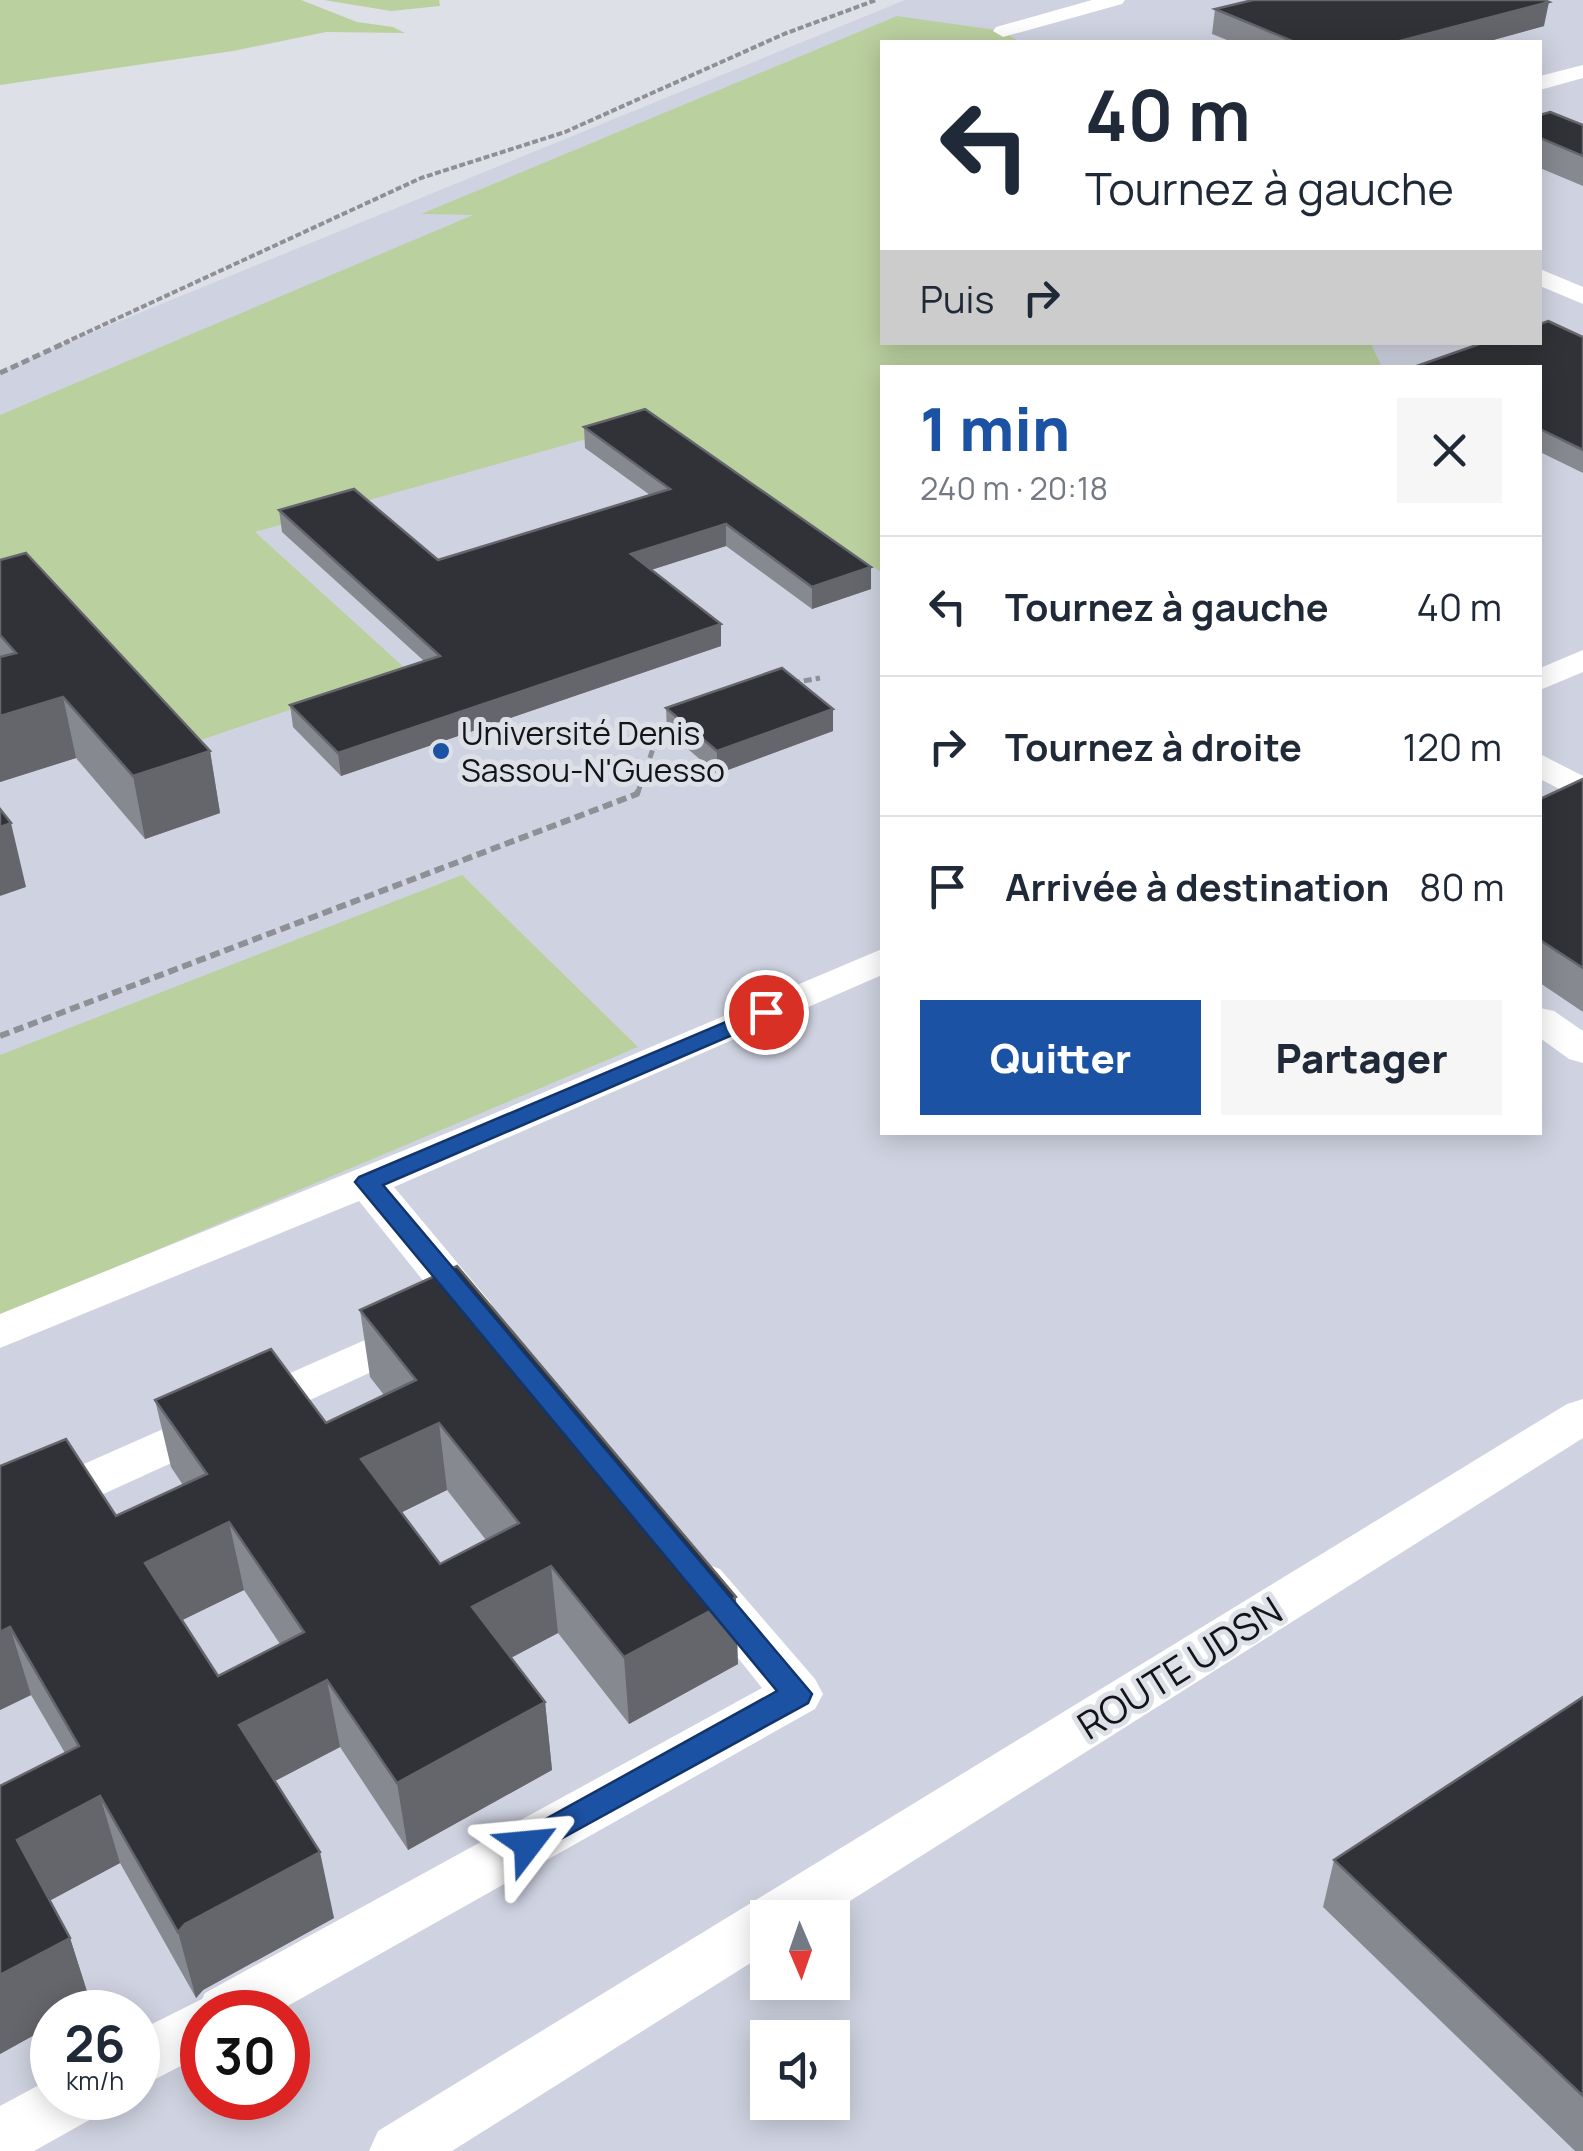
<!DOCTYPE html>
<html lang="fr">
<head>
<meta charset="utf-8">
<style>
  body { margin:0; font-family:Manrope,sans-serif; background:#f6f6f7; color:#1f2937; height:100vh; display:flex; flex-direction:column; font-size:38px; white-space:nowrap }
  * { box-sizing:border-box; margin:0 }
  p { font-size:32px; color:#747a83 }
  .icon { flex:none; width:55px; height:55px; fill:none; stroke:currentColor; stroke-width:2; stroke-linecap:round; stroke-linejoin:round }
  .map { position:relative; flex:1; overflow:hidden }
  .details { position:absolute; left:880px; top:365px; width:662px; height:770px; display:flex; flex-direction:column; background:#fff; border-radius:0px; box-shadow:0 5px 25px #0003 }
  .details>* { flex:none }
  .top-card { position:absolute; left:880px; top:40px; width:662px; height:305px; border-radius:0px; box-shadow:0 5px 25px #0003; background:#fff; color:#1f2937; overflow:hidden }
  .needle { width:65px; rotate:178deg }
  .buttons { position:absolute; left:750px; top:1900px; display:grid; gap:20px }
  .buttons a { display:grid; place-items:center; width:100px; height:100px; border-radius:0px; background:#fff; box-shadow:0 5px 25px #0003; font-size:50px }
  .speed { position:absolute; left:30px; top:1990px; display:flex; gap:20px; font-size:50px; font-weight:700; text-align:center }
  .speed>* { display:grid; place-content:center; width:130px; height:130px; border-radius:50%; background:#fff; box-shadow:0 5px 25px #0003; line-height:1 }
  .speed small { font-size:25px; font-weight:400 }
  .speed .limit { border:15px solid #d22; background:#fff; color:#111 }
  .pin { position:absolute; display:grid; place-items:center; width:85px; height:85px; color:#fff; margin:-42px; border:5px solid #fff; border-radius:50%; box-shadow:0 2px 10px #0007 }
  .me { position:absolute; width:110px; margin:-55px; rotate:61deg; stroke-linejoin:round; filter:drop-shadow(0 0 8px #0008) }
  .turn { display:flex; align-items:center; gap:35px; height:210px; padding:0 40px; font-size:45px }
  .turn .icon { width:130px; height:130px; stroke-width:2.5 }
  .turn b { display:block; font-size:70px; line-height:85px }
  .then { display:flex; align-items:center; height:95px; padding:0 40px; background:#0003; gap:20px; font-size:38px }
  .round { display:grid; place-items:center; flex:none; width:105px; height:105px; border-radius:0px; background:#f6f6f7 }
  .overview { display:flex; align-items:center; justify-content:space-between; height:170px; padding:0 40px }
  h1 { font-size:60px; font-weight:800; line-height:75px; color:#1c52a4 }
  .action { display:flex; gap:20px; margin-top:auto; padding:20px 40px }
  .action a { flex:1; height:115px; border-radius:0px; background:#1c52a4; color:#fff; font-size:40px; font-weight:800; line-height:115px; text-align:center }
  .action a+a { background:#f6f6f7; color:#1f2937 }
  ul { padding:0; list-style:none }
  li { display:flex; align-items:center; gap:30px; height:140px; padding:0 40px; border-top:2px solid #e0e1e3 }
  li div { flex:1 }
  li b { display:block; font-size:38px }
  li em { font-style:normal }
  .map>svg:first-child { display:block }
  .built { fill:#cfd3e1; fill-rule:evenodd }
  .green { fill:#bbd09f }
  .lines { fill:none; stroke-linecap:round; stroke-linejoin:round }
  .path-far2 { stroke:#8e9096; stroke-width:4; stroke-dasharray:6 2.5; stroke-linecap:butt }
  .path-far1 { stroke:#8e9096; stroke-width:5; stroke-dasharray:8 4; stroke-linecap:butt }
  .path { stroke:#8e9096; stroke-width:6; stroke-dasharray:10 5; stroke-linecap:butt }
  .minor { fill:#fff; fill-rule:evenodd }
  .wall { fill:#86898f; fill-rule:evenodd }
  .shaded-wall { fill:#64666c }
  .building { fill:#303237; stroke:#64666c; stroke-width:2.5; fill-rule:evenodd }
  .route { fill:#1c52a4; stroke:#12356b; stroke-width:2.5 }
  .poi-dot { fill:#1c52a4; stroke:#dde0e7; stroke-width:4 }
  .labels { text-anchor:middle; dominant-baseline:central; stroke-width:10; stroke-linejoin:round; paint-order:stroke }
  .poi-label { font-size:32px; fill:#131417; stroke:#dde0e7; text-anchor:start }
  .near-street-label { font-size:38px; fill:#131417; stroke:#dde0e7 }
</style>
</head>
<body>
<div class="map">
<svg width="1583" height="2151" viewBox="0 0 1583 2151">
  <rect width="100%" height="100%" fill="#dde0e7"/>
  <path class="built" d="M905,0H1583V2151H0V370ZM882,42H1540V342H882ZM882,368H1540V1132H882ZM768,1918H832V1982H768ZM52,2012H138V2098H52ZM202,2012H288V2098H202ZM768,2038H832V2102H768Z"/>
  <path class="green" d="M0,0H301L357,22L393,27L405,33L326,32L233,51L0,85Z
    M324,0H439L440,6L391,11Z
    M897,16L1003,31L1020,42H882V342H1370L1382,367L882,368V573L658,419L255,532L407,670L186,745L0,604V415L473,215L421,214Z
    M462,875L638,1047L0,1316V1055Z"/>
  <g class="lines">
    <path class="path-far2" d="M64,343L421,178L565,132L784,34L876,0"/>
    <path class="path-far1" d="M0,373L69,341
      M792,683L820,678
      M638,792L654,746L673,723"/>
    <path class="path" d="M0,1036L637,794L638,790"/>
    <path class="minor" d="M1092,0H1125L1122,4L1003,37L993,31L996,27Z
      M1583,65V78L1540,90V76Z
      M1540,269L1583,287V304L1540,286Z
      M1583,650V672L1540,690V668Z
      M1540,754L1583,776V801L1540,779Z
      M882,949V975L394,1187L490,1302L496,1313L490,1324L474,1329L458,1324L359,1201L0,1348V1314L469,1124Z
      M1540,1008L1554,1011L1583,1031V1063L1569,1059L1540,1038Z
      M417,1317L433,1322L439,1333L433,1344L0,1541V1501Z
      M1583,1399V1438L823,1918H768V1952L452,2151H369L378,2131L1567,1404Z
      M703,1563L720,1569L815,1679L823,1694L815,1709L277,2012H202V2055L138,2088V2031L202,1999L205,1993L762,1688L678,1583L686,1569Z
      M52,2078V2098H101L93,2118L34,2151H0V2106Z"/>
  </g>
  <path class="wall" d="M1215,9L1544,26L1486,42H1232L1212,34Z
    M1540,115L1583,125V186L1540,168Z
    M1583,337V473L1540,452V368H1414Z
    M584,427L871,589L812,609L726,546L651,570L721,624V646L341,776L293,727L290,705L424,661L282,532L279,510L438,560L650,495L585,448Z
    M0,560L210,751L220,813L145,839L76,758L0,782Z
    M666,708L833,709V731L717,774L667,731Z
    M1583,779V1012L1540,983V799Z
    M360,1310L738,1664L629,1724L558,1633L511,1658L545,1702L552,1770L408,1850L340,1747L275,1781L334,1918L203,1990L196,1998L120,1863L50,1900L70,1938L91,2004L0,2054V1786L65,1753L31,1695L0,1710V1466L116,1516L183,1485L171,1467L155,1400L326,1423L384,1395L370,1377ZM447,1490L486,1540L440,1564L402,1512ZM244,1590L280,1644L218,1676L182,1620Z
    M1583,1697V2151H1575L1323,1907L1334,1860Z"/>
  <path class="shaded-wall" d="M1549,2L1544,26L1486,42H1396Z
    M726,524V546L632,576L631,554Z
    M871,567V589L812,609V587Z
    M721,624V646L341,776L338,753Z
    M63,697L76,758L0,782V716Z
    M833,709V731L717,774V751Z
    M210,751L220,813L145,839L133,776Z
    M11,823L26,887L0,896V827Z
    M439,1423L447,1490L372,1527L361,1459Z
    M229,1522L244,1590L162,1630L145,1563Z
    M551,1566L558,1633L480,1674L472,1607Z
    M736,1597L738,1664L629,1724L624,1657Z
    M10,1627L31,1695L0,1710V1632Z
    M327,1680L340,1747L254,1792L239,1725Z
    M545,1702L552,1770L408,1850L397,1783Z
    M100,1796L120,1863L40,1906L17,1840Z
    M320,1852L334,1918L203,1990L196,1998L178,1932L185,1924Z
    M70,1938L91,2004L75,2012H52V2025L0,2054V1975Z"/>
  <path class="building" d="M1253,0H1544L1549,2L1396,42H1280L1290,40L1215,9Z
    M1550,112L1583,125V156L1540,138V115Z
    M1548,321L1583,337V450L1540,429V368L1414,367L1485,342H1540V324Z
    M645,409L871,567L812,587L726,524L631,554L721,624L338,753L290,705L440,656L279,510L354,489L438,560L670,489L584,427Z
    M26,553L210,751L133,776L63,697L0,716V657L16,653L0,635V560Z
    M782,668L833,709L717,751L666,708Z
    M1583,779V968L1540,940V799Z
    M0,809L11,823L0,827Z
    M457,1266L736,1597L624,1657L551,1566L472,1607L545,1702L397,1783L327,1680L239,1725L320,1852L185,1924L178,1932L100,1796L17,1840L70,1938L0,1975V1786L79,1746L10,1627L0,1632V1466L66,1439L116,1516L207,1474L155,1400L271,1349L326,1423L416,1380L360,1310ZM439,1423L519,1523L440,1564L361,1459ZM229,1522L304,1632L218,1676L145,1563Z
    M1583,1697V2096L1334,1860Z"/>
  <path class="route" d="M766,1005L774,1007L777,1012L774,1017L383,1185L812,1694L808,1703L528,1857L517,1853L513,1844L517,1835L777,1691L355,1182L359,1177Z"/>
  <circle class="poi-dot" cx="441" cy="751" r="10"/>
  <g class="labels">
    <g class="poi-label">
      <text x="461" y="733">Université Denis<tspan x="461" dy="37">Sassou-N'Guesso</tspan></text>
    </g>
    <g class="near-street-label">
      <text transform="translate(1179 1667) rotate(-32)">ROUTE UDSN</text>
    </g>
  </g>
</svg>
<div class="buttons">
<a><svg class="needle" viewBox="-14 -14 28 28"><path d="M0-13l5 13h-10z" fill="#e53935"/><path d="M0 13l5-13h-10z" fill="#747a83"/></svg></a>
<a><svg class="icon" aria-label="sound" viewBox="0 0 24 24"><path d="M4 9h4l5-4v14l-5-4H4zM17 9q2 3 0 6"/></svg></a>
</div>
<div class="speed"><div>26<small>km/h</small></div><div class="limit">30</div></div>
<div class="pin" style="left:766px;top:1012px;background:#d93025"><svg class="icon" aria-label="arrive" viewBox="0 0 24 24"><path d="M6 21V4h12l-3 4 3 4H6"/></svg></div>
<svg class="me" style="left:528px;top:1844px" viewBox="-20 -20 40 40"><path d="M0-17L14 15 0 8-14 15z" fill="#1c52a4" stroke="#fff" stroke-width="4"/></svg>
<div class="top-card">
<div class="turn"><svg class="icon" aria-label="left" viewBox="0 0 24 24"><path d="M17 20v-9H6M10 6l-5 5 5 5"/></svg><div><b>40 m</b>Tournez à gauche</div></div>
<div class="then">Puis<svg class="icon" aria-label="right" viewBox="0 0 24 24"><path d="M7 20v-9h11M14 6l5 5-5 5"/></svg></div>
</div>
<section class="details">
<div class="overview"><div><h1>1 min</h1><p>240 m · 20:18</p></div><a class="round"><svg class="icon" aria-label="close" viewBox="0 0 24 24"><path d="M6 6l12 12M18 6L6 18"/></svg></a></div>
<ul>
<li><svg class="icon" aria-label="left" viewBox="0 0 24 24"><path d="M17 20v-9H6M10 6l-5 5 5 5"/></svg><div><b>Tournez à gauche</b></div><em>40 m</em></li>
<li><svg class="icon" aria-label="right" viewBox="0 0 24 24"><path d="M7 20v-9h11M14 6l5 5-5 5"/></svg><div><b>Tournez à droite</b></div><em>120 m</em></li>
<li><svg class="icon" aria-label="arrive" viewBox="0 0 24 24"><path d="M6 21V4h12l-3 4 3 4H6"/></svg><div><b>Arrivée à destination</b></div><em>80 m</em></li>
</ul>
<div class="action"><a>Quitter</a><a>Partager</a></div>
</section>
</div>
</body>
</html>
